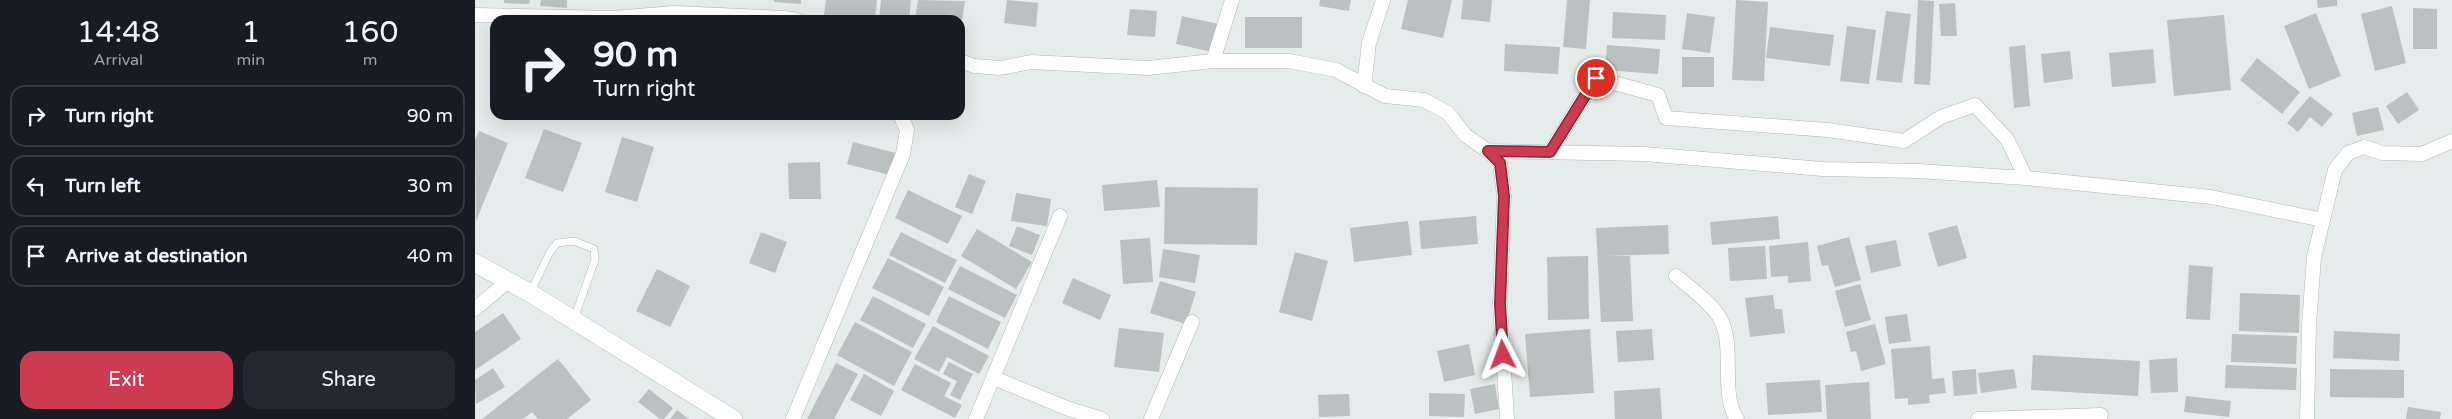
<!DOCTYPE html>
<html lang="en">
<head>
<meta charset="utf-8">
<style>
  body { margin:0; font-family:"Varela Round",sans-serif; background:#242831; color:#f1f3f6; height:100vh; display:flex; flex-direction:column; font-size:19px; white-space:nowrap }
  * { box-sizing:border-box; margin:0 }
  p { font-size:16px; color:#9ea1a6 }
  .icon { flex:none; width:28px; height:28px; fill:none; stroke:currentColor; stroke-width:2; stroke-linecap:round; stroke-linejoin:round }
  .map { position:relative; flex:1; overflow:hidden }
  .sheet { display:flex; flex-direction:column; background:#171b24; width:475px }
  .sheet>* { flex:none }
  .hud { position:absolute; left:15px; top:15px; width:475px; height:105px; border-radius:15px; box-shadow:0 5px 20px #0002; background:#171b24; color:#f1f3f6; overflow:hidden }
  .pin { position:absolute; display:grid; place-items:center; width:42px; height:42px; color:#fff; margin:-21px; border:2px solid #fff; border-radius:50%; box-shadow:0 1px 5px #0007 }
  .me { position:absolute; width:55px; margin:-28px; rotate:357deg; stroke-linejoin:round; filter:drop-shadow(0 0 4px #0008) }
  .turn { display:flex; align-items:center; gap:18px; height:105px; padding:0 20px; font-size:22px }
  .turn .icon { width:65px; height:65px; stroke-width:2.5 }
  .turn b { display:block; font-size:35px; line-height:42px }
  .eta { display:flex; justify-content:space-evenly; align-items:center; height:85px; text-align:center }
  .eta b { font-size:30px; font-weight:600; line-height:35px }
  .primary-button { display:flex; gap:10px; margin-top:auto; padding:10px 20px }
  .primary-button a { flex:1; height:58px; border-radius:15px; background:#cc3b51; color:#fff; font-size:20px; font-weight:600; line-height:58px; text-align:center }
  .primary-button a+a { background:#242831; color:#f1f3f6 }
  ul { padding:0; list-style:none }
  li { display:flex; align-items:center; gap:15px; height:62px; margin:0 10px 8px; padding:0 10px; border:2px solid #363941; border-radius:15px }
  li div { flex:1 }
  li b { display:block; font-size:19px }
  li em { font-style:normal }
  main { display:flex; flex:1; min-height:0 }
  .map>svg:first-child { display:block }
  .building { fill:#bbc0c0 }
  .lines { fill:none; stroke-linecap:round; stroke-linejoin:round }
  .service-casing { stroke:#b1b6b6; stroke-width:8 }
  .minor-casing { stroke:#b1b6b6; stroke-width:15 }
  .tertiary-casing { stroke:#b1b6b6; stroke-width:19 }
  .service { stroke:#fff; stroke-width:7 }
  .minor { stroke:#fff; stroke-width:14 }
  .tertiary { stroke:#fff; stroke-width:18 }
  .route-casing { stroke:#852635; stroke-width:12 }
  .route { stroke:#cc3b51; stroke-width:9 }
</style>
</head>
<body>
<main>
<section class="sheet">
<div class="eta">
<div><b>14:48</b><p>Arrival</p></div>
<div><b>1</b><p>min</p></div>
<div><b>160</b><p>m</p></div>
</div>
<ul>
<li><svg class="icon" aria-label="right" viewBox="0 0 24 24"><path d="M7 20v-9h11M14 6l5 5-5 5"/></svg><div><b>Turn right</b></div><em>90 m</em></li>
<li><svg class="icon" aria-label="left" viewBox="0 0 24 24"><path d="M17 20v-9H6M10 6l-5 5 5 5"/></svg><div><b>Turn left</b></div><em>30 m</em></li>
<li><svg class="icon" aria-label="arrive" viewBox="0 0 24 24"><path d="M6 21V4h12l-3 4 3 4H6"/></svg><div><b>Arrive at destination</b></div><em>40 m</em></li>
</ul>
<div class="primary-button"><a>Exit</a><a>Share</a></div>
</section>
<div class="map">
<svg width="1977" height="419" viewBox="0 0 1977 419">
  <rect width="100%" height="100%" fill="#e6ebeb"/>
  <path class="building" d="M29,0H55L54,4L29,3Z
    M66,0H92V8L65,6Z
    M299,0H326V4L299,2Z
    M351,0H402L400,20L349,15Z
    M406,0H436L434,20H404Z
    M443,0L490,1L486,26L485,20H440Z
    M532,0L563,3L561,27L529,23Z
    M845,0H876L874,11L844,6Z
    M933,0H977L968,38L926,29Z
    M988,0H1017L1015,22L986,19Z
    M1092,0H1115L1111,49L1088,47Z
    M1261,0L1293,2L1289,81L1257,80Z
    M1443,0L1459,1L1455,85L1439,84Z
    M1842,0H1862V6L1843,8Z
    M1480,3L1482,36H1466L1464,4Z
    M1917,6L1931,63L1900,71L1886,14Z
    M1938,8L1962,9V49H1938Z
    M655,9L682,11L680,37L652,35Z
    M1411,11L1436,14L1427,83L1401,80Z
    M1138,12L1191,15L1190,40L1137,38Z
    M1212,13L1240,17L1235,53L1207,49Z
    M1841,13L1866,76L1834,89L1809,26Z
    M1749,15L1756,90L1699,96L1692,20Z
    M707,16L743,24L737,52L701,44Z
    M770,17H827V48H770Z
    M1372,26L1401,30L1394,84L1365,81Z
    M1295,27L1359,35L1355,66L1291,58Z
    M1030,44L1085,47L1083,74L1029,71Z
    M1132,45L1185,49L1183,74L1130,70Z
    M1550,45L1555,106L1539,108L1534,47Z
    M1678,49L1681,83L1637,87L1634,53Z
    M1595,51L1598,79L1569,83L1566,54Z
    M1207,57H1239V87H1207Z
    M1782,58L1825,92L1807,114L1765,80Z
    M1932,92L1944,110L1923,124L1911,106Z
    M1835,96L1858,114L1847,127L1835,117L1823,132L1812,123Z
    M1903,107L1909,130L1882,136L1877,113Z
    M69,129L107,143L88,192L50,178Z
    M4,131L33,143L1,221L0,140Z
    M147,137L179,147L162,202L130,192Z
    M378,142L421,153L415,175L372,164Z
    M345,162L346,199H314L313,163Z
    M494,174L511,181L497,214L480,207Z
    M682,180L685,207L629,211L627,185Z
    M690,187L783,188L782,245L689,244Z
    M433,190L487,216L473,244L420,218Z
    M541,193L576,199L572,226L536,221Z
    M1001,216L1003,244L946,249L944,221Z
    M1303,216L1305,239L1237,245L1235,222Z
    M933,221L937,255L879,262L875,228Z
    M1193,225L1194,254L1132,256H1155L1158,321L1126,322L1121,228Z
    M1482,225L1492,258L1463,267L1453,233Z
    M542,226L565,235L557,255L534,246Z
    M502,229L557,262L541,289L486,256Z
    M286,232L312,242L300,273L274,263Z
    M426,232L482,260L470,283L414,255Z
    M1374,237L1386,280L1360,287L1353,265L1347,266L1342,246Z
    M675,238L678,282L648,284L645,240Z
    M1421,240L1426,266L1396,273L1390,246Z
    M1333,242L1336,281L1313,283V276L1296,277L1294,246Z
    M1290,246L1292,279L1255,281L1253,248Z
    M688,249L725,255L720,283L684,277Z
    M820,252L853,261L837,321L804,312Z
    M1113,256L1114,319L1073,320L1072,257Z
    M413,258L469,287L454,316L397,288Z
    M1714,265L1738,267L1735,320L1711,319Z
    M485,266L542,295L530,318L473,289Z
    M182,269L215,286L195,327L161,311Z
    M598,278L636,295L625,320L587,303Z
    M685,281L721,292L711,324L675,313Z
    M1385,284L1396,320L1370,327L1360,291Z
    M1765,293L1825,295L1824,333L1764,331Z
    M1298,295L1300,309H1307L1310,333L1275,337L1270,298Z
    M398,296L451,324L438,348L385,320Z
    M474,296L526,322L513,349L461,322Z
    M28,313L46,339L0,370V332Z
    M1432,314L1436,341L1414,344L1410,317Z
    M380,322L437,352L419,386L362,355Z
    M1400,324L1411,364L1386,371L1381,351L1376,352L1371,332Z
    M458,326L514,356L504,374L472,357L464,372L439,359Z
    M644,328L689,333L684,372L639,367Z
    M1115,329L1119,393L1055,397L1050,334Z
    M1177,329L1179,360L1143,362L1141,331Z
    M1859,331L1925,334L1924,361L1858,358Z
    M1757,334L1822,336L1821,364L1756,362Z
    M994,344L1000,375L969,382L962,351Z
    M1455,346L1457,379L1469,378L1471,393L1454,395L1455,403L1433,405V398L1420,399L1416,349Z
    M1558,355L1665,361L1663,396L1556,390Z
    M1702,358L1703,392L1676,393L1674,360Z
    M83,359L116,400L92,419H63L57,412L48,419H7Z
    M474,362L498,374L485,400L475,395L482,381L468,374Z
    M361,363L383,374L359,419H332Z
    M440,364L476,383L469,396L487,405L480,418L426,390Z
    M1751,365L1822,368L1821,390L1750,388Z
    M18,368L30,387L1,404L0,380Z
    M1501,369L1502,394L1479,396L1477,371Z
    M1539,369L1542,388L1506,393L1503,373Z
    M1855,369L1929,370V398L1855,397Z
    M389,374L419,391L406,416L375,400Z
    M1345,380L1347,412L1293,415L1291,383Z
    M1394,382L1396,419H1352L1350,385Z
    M1020,384L1024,409L1000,414L995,389Z
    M1185,388L1187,419H1140L1139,391Z
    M174,389L198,408L189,419H185L163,402Z
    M954,393L990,394L989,417L954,416Z
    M874,394L875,416L844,417L843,395Z
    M1711,396L1756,401L1754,417L1709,412Z
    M1933,407L1966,412L1965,419H1931Z
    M202,410L214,419H195Z"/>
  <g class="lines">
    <defs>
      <path id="service" d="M55,293L75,252L82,243L99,241L119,249L120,260L99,319"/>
      <path id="minor" d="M0,15L138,18L199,13L312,18L322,20
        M485,61L499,66L525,68L556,62L673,68L738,61H814L861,70L910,96L949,100L973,113L990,135L1013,151L1025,163L1029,196L1025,304L1032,419
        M738,61L757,0
        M889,86L894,43L908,0
        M1013,151L1169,154L1348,169L1443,171L1551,178L1736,197L1848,220
        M1075,152L1121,78L1183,95L1191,118L1353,130L1429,141L1466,117L1500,105L1532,139L1551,178
        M1201,276C1214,287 1239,305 1246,320C1260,348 1245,395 1262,419
        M0,309L33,281
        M519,378L594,409L627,419
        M318,419L428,154L432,130L425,115
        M501,419L585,216
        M676,419L717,322
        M1503,419L1626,415
        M1832,419L1834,325L1839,257L1860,170L1873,153L1889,147L1907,153L1947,154L1977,141"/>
      <path id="tertiary" d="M0,263L55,293L258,419"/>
    </defs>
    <use href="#service" class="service-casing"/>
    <use href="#minor" class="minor-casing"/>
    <use href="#tertiary" class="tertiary-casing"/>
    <use href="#service" class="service"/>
    <use href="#minor" class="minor"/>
    <use href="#tertiary" class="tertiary"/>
  </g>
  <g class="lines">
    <defs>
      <path id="route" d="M1028,355L1025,304L1029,196L1025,163L1013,151L1075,152L1121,78"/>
    </defs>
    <use href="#route" class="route-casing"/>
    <use href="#route" class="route"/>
  </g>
</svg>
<div class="pin" style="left:1121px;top:78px;background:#d93025"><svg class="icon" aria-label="arrive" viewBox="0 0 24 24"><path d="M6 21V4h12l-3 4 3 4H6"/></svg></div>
<svg class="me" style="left:1028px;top:355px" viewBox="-20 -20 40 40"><path d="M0-17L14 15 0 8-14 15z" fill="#cc3b51" stroke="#fff" stroke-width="4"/></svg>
<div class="hud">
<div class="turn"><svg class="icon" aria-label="right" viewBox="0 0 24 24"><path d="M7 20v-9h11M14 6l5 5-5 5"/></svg><div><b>90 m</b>Turn right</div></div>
</div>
</div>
</main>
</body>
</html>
